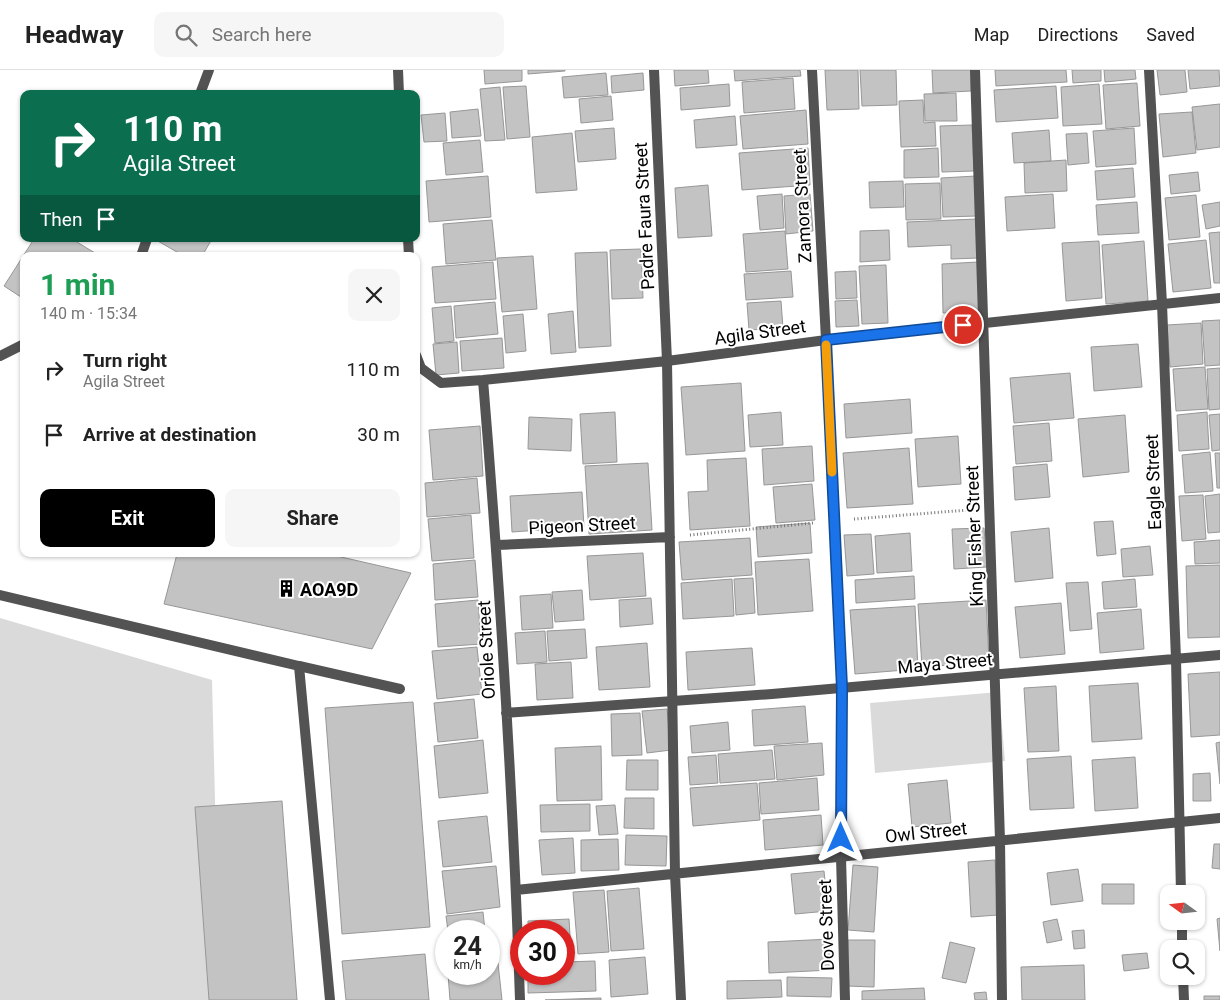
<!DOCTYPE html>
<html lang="en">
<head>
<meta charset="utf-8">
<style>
  body { margin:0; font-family:Roboto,sans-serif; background:#f6f6f6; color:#222; height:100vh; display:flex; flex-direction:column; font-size:19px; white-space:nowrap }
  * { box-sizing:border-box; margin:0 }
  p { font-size:16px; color:#767676 }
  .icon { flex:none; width:28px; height:28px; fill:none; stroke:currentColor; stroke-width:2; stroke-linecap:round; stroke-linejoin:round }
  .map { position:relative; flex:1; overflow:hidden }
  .drawer { position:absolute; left:20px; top:182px; width:400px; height:305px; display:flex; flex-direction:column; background:#fff; border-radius:10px; box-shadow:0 1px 4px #0004 }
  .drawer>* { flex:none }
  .banner { position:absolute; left:20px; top:20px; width:400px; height:152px; border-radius:10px; box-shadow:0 1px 4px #0004; background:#0b6e4f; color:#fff; overflow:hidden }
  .needle { width:32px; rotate:285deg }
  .controls { position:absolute; left:1160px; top:815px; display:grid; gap:10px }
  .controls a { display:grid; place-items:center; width:45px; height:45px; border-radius:10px; background:#fff; box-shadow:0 1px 4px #0004; font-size:25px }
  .speed { position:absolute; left:435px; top:850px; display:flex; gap:10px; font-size:25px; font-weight:700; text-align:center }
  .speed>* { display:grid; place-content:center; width:65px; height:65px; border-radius:50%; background:#fff; box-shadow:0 1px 4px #0004; line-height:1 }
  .speed small { font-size:12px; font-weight:400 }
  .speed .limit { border:8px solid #d22; background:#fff; color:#111 }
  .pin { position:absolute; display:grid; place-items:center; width:42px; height:42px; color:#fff; margin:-21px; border:2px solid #fff; border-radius:50%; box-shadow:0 1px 5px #0007 }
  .me { position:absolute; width:55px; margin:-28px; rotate:0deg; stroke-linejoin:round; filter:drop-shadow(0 0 4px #0008) }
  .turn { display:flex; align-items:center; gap:18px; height:105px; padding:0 20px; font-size:22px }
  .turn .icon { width:65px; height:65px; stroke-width:2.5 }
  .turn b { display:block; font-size:35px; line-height:42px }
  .then { display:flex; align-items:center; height:48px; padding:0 20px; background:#0003; gap:10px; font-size:19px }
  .round { display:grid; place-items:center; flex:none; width:52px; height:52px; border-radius:10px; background:#f6f6f6 }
  .head { display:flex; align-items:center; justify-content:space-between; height:85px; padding:0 20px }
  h1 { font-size:30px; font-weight:700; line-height:38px; color:#1e9e55 }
  .primary-button { display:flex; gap:10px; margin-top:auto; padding:10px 20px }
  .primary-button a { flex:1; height:58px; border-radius:10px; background:#000; color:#fff; font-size:20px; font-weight:700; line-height:58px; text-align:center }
  .primary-button a+a { background:#f6f6f6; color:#222 }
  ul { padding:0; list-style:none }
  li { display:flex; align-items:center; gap:15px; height:65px; padding:0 20px }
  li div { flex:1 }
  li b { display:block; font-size:19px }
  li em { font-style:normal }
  header { display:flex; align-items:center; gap:30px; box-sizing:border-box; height:70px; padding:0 25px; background:#fff; border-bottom:1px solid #e0e0e0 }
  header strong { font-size:24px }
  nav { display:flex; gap:28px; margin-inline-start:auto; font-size:18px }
  .search { width:350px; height:45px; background:#f6f6f6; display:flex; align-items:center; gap:12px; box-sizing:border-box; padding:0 18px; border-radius:10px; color:#767676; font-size:19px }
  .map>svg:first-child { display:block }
  .green { fill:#dadada }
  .building { fill:#c3c3c3; stroke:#979797 }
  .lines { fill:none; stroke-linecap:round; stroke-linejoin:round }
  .path { stroke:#757575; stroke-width:3; stroke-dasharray:1 2.5; stroke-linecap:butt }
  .lane { stroke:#535353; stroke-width:10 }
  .street { stroke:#535353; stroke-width:10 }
  .route-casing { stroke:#114b97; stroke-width:12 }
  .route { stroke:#1a73e8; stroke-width:9 }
  .slow { stroke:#f59e0b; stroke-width:9 }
  .labels { text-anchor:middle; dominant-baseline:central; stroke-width:4; stroke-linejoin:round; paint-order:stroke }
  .street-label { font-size:18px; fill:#000; stroke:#fff }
  .poi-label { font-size:18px; font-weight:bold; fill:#000; stroke:#fff; text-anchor:start }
</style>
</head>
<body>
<header>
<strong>Headway</strong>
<div class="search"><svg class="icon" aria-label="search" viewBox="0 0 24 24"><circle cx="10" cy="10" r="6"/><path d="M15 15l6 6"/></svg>Search here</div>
<nav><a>Map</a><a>Directions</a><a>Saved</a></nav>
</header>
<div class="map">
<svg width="1220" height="930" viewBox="0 0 1220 930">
  <rect width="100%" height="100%" fill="#fff"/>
  <path class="green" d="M0,548L212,610L220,930H0Z
    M999,622L1005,691L875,703L870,633Z"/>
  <path class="building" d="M484,0H522V11L485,14Z
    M528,0H565V1L528,4Z
    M674,0H708L709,13L675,16Z
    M734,0H800L801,6L735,11Z
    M825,0H858L859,39L827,40Z
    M860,0H896L897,35L862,36Z
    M932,0H971V21L933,23Z
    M995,0H1066L1067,12L996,16Z
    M1072,0H1101V11L1073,13Z
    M1104,0H1135L1136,9L1105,12Z
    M1157,0H1185L1187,22L1160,25Z
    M1188,0H1219L1220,16L1190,19Z
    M606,3L608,25L564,28L562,7Z
    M643,3L644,20L612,23L611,6Z
    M793,8L795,39L744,43L742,12Z
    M1137,13L1140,56L1106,59L1103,15Z
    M729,14L730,36L681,40L680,18Z
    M1099,14L1102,54L1063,56L1061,17Z
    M526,16L530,67L507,69L503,17Z
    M1056,16L1058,48L996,52L994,20Z
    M500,17L505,70L485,71L480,19Z
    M956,23L957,51H925L924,24Z
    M611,26L613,50L581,53L579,29Z
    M923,30L924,53L935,52L936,76L901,77L899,31Z
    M1220,34V77L1197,80L1192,37Z
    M478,39L481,66L452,68L450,42Z
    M806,40L808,74L743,79L740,46Z
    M1192,42L1196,83L1163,87L1159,44Z
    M445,43L447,71L424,72L421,45Z
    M735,46L737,75L696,78L694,50Z
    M972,55L974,101L942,102L940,56Z
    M614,58L616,89L578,92L575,61Z
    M1134,58L1136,94L1096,97L1093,61Z
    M1049,60L1051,91L1014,93L1012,63Z
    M572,63L577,120L536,123L532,67Z
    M1087,63L1089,93L1068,95L1066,64Z
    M480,70L483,102L446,105L443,73Z
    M808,78L810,115L742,120L739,83Z
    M938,78L939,107L904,108V80Z
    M1066,90L1067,121L1025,123L1024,93Z
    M1133,98L1135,127L1097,130L1095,101Z
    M1198,102L1200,121L1171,124L1169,105Z
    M488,106L491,147L429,152L426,111Z
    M976,106L977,146L943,147L941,108Z
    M903,111L904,137L870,138L869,112Z
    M940,113L941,149L906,150L905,114Z
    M708,115L712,166L678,168L675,118Z
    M782,124L784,158L760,160L757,126Z
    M810,124L813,161L786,164L784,126Z
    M1053,124L1055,158L1007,161L1005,127Z
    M1196,125L1200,167L1169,170L1165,128Z
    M1137,132L1139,163L1098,165L1096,135Z
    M1220,132V156L1206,159L1202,135Z
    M977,149L978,188L951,189V175L908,177L907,152Z
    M492,150L496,190L446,194L443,154Z
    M889,160L890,190L860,192V161Z
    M785,161L788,199L746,202L743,164Z
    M1220,162V213H1214L1209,163Z
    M34,169H72L95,183L93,186H24V229L4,216Z
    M157,169H212L202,186H184L156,170Z
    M1206,170L1211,218L1173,222L1168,174Z
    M1099,171L1102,228L1066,231L1062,173Z
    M1144,171L1148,231L1106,234L1102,175Z
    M641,179L643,228L612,229L610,180Z
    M607,182L611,276L579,278L575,183Z
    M533,186L537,239L502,242L497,188Z
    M493,192L496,229L435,233L432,197Z
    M978,192L979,241L943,243L942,194Z
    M886,195L888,253L862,254L859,196Z
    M791,201L793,227L746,230L744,204Z
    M856,201L857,228L836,229L835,202Z
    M857,230L859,256L836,257L835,231Z
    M781,231L783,258L749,260L747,233Z
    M495,232L498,264L456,268L454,236Z
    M451,236L454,271L435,273L432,238Z
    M573,241L576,282L551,284L548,244Z
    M523,244L526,281L506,283L503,246Z
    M1220,250V295L1205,296L1202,251Z
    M1201,253L1203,294L1170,297L1167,255Z
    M502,268L504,298L462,301L460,271Z
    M457,272L459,303L436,305L433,274Z
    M1138,274L1142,317L1094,321L1091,277Z
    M1205,297L1208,339L1176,341L1173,299Z
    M1220,298V339L1209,340L1207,299Z
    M1070,303L1074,348L1014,353L1010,308Z
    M741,313L745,381L686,385L681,317Z
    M910,329L912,363L846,368L844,334Z
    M615,342L617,392L583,394L580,344Z
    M781,342L783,375L750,377L748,345Z
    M1207,342L1209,379L1179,381L1177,345Z
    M1220,344V380L1212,381L1209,345Z
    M1125,345L1129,402L1083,407L1078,349Z
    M529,347L572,349L571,381L528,379Z
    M1049,353L1052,391L1016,394L1013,356Z
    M480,356L483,406L433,410L429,360Z
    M958,366L961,414L918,417L915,369Z
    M812,376L814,411L764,415L762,379Z
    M909,378L913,434L847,438L843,383Z
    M1210,382L1213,421L1185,423L1182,385Z
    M1215,383H1220V418H1217Z
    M746,388L750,456L690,460L688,422L708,421L707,390Z
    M648,393L652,460L589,464L585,396Z
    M1047,394L1050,427L1015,430L1013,397Z
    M477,408L480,443L427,447L425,413Z
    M812,414L815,450L776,453L773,417Z
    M582,422L584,457L512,462L510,426Z
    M1220,424V462L1208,463L1205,426Z
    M1203,425L1206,469L1182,471L1179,426Z
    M471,445L474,488L432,491L428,449Z
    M1113,451L1116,484L1097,486L1094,452Z
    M810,453L812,483L758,487L756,457Z
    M984,458L987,497L954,499L952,459Z
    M1049,458L1053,508L1015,512L1011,462Z
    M910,463L912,501L877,503L875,466Z
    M871,464L874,504L847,506L844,465Z
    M750,468L752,505L682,510L679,472Z
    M1220,470V493L1195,494L1194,472Z
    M1150,476L1153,505L1123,507L1121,479Z
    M643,483L646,526L590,530L587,486Z
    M177,484H328L411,503L372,579L164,534Z
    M809,489L813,541L758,545L755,492Z
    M475,490L478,527L435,530L433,494Z
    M1220,495V567L1188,568L1186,496Z
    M914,506L915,529L856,533L855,510Z
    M753,508L755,543L736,545L734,509Z
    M732,509L734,546L683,549L681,513Z
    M1135,509L1137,537L1104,539L1102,512Z
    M1088,512L1092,559L1070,561L1066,513Z
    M582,520L584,550L555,552L552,522Z
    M551,524L553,558L522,560L520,526Z
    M651,528L653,554L620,557L619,530Z
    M478,530L481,574L438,577L435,534Z
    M986,530L989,592L922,597L918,534Z
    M1061,533L1065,584L1020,588L1015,537Z
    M915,536L918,599L855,604L850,540Z
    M1141,539L1144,579L1100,583L1097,543Z
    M585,559L587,588L549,591L547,561Z
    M545,561L547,592L517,594L515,563Z
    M647,573L650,617L599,620L596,577Z
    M477,577L482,624L437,629L432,581Z
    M752,578L755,615L688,620L686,582Z
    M571,592L573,628L537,630L535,594Z
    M1220,602V665L1191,667L1188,604Z
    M1138,613L1142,669L1092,672L1089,616Z
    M1056,616L1059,681L1028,682L1024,618Z
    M474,629L478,668L438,672L434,633Z
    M413,632L430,857L342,864L325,638Z
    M805,636L808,672L754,676L752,640Z
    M667,639L671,680L647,683L642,641Z
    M640,643L642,685L612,686L611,644Z
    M728,652L730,680L692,683L690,656Z
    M483,670L488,723L439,728L434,676Z
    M1220,672V714L1216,673Z
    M822,673L824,705L777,710L774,676Z
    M601,676L602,730L557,731L555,678Z
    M772,680L775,709L720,713L718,684Z
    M716,685L718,713L690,715L688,687Z
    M1071,686L1074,738L1030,740L1027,689Z
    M1135,687L1138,738L1095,741L1092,690Z
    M627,690H658V720H626Z
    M1210,703L1211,731H1193V704Z
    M817,708L819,740L761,744L759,713Z
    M947,710L951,753L912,757L908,714Z
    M757,713L760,750L693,756L690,718Z
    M625,728H654V759L624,758Z
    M282,731L297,930H209L195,737Z
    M590,734V761L541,762L540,735Z
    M615,735L618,764L599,765L596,736Z
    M821,745L823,775L765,780L763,750Z
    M487,746L492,792L443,797L438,751Z
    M626,765L667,766L666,796L625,795Z
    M573,768L575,803L542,805L539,770Z
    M618,769L619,800L581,801V770Z
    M1214,774H1220V799L1212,798Z
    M995,790L998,845L971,847L968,792Z
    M853,795L878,797L874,862L848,860Z
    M496,796L500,837L447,844L442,801Z
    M1078,799L1083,831L1051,835L1047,803Z
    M824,801L828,841L795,844L791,804Z
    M1102,814H1134V834H1102Z
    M639,818L644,879L611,881L607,821Z
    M604,820L609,882L578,884L573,822Z
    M483,842L485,861H448L446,846Z
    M1220,848V881L1217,849Z
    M569,849L571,882H564V861H528V851Z
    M1057,849L1062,870L1047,873L1043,852Z
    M1084,860L1085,878L1074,879L1072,861Z
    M831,869L832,900L769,903L768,872Z
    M848,870H875L874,917L847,916Z
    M950,872L975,878L966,913L942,908Z
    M1147,883L1149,898L1124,901L1122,885Z
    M425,884L429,930H346L342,891Z
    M645,887L648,924L611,927L609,890Z
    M595,891L596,921L528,923V904H564V892Z
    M498,893L502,930H450L448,904H489V894Z
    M1084,895L1085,930H1022L1021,897Z
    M787,907L832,908L831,927L787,926Z
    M781,910L782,927L727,929V911Z
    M924,918L925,930H862V921Z
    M986,922L987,930H975L974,923Z
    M1204,926H1220V930H1204Z
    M601,928V930H545Z"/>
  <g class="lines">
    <path class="path" d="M854,449L968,440
      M690,465L813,453"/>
    <path class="lane" d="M200,24L209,0
      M141,186L147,169
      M0,286L24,274
      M299,596L400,619"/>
    <path class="street" d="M398,0L399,24
      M654,0L667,291L675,804L681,930
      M812,0L826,270L842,618L841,787L845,930
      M975,0L1000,770L1002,930
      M1149,0L1162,234L1176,589L1181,824
      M408,169L409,186
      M416,285L421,298L441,313L483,310L667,291L826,270L1220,228
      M483,310C500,517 513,723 520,930
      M497,475L670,467
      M0,525L299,596L330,930
      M506,643L772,624L1220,585
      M516,820L1220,748
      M1182,851V879
      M1183,906L1184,930"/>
  </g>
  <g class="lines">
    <defs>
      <path id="route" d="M841,768L842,618L826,270L963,255"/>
    </defs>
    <use href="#route" class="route-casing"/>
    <use href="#route" class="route"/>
    <path class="slow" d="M826,275L832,402"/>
  </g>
  <defs>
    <symbol id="building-bare" viewBox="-9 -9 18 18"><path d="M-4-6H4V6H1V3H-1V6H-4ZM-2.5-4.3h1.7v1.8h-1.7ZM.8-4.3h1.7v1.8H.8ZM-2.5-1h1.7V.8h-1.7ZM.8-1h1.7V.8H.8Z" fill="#000" stroke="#fff" stroke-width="2.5" paint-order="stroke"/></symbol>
  </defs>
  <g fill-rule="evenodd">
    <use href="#building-bare" x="274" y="506" width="25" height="25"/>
  </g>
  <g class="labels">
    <g class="street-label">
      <text transform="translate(802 136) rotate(-93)">Zamora Street</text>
      <text transform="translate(644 146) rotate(-93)">Padre Faura Street</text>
      <text transform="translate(760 262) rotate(-8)">Agila Street</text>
      <text transform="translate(1153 412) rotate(-92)">Eagle Street</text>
      <text transform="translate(582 455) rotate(-3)">Pigeon Street</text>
      <text transform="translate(974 466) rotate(-92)">King Fisher Street</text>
      <text transform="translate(486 580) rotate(-93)">Oriole Street</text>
      <text transform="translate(945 593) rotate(-5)">Maya Street</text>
      <text transform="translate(926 762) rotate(-6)">Owl Street</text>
      <text transform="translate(826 855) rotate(-92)">Dove Street</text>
    </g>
    <g class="poi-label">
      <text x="300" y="519">AOA9D</text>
    </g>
  </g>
</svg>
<div class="controls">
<a><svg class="needle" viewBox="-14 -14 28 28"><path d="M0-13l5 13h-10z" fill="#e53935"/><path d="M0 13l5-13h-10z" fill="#767676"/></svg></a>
<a><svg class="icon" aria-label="search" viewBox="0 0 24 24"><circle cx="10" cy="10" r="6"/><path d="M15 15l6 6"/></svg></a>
</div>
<div class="speed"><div>24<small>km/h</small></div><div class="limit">30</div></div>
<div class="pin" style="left:963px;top:255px;background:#d93025"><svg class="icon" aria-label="arrive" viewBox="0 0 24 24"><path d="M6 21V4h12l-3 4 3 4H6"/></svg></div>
<svg class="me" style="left:841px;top:768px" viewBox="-20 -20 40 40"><path d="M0-17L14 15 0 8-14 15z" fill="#1a73e8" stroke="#fff" stroke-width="4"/></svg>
<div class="banner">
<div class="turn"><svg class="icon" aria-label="right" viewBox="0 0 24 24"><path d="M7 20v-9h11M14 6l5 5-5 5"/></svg><div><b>110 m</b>Agila Street</div></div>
<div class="then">Then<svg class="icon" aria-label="arrive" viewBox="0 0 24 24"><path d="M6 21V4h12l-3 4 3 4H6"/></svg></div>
</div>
<section class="drawer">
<div class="head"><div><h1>1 min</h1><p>140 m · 15:34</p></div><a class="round"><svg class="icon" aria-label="close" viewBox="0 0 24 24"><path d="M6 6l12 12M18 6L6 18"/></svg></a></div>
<ul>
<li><svg class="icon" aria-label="right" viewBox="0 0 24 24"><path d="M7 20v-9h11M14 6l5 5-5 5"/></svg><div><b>Turn right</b><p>Agila Street</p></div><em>110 m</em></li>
<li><svg class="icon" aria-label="arrive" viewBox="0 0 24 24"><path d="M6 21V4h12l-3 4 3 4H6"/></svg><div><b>Arrive at destination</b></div><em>30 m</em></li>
</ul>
<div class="primary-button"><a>Exit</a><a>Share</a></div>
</section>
</div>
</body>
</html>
